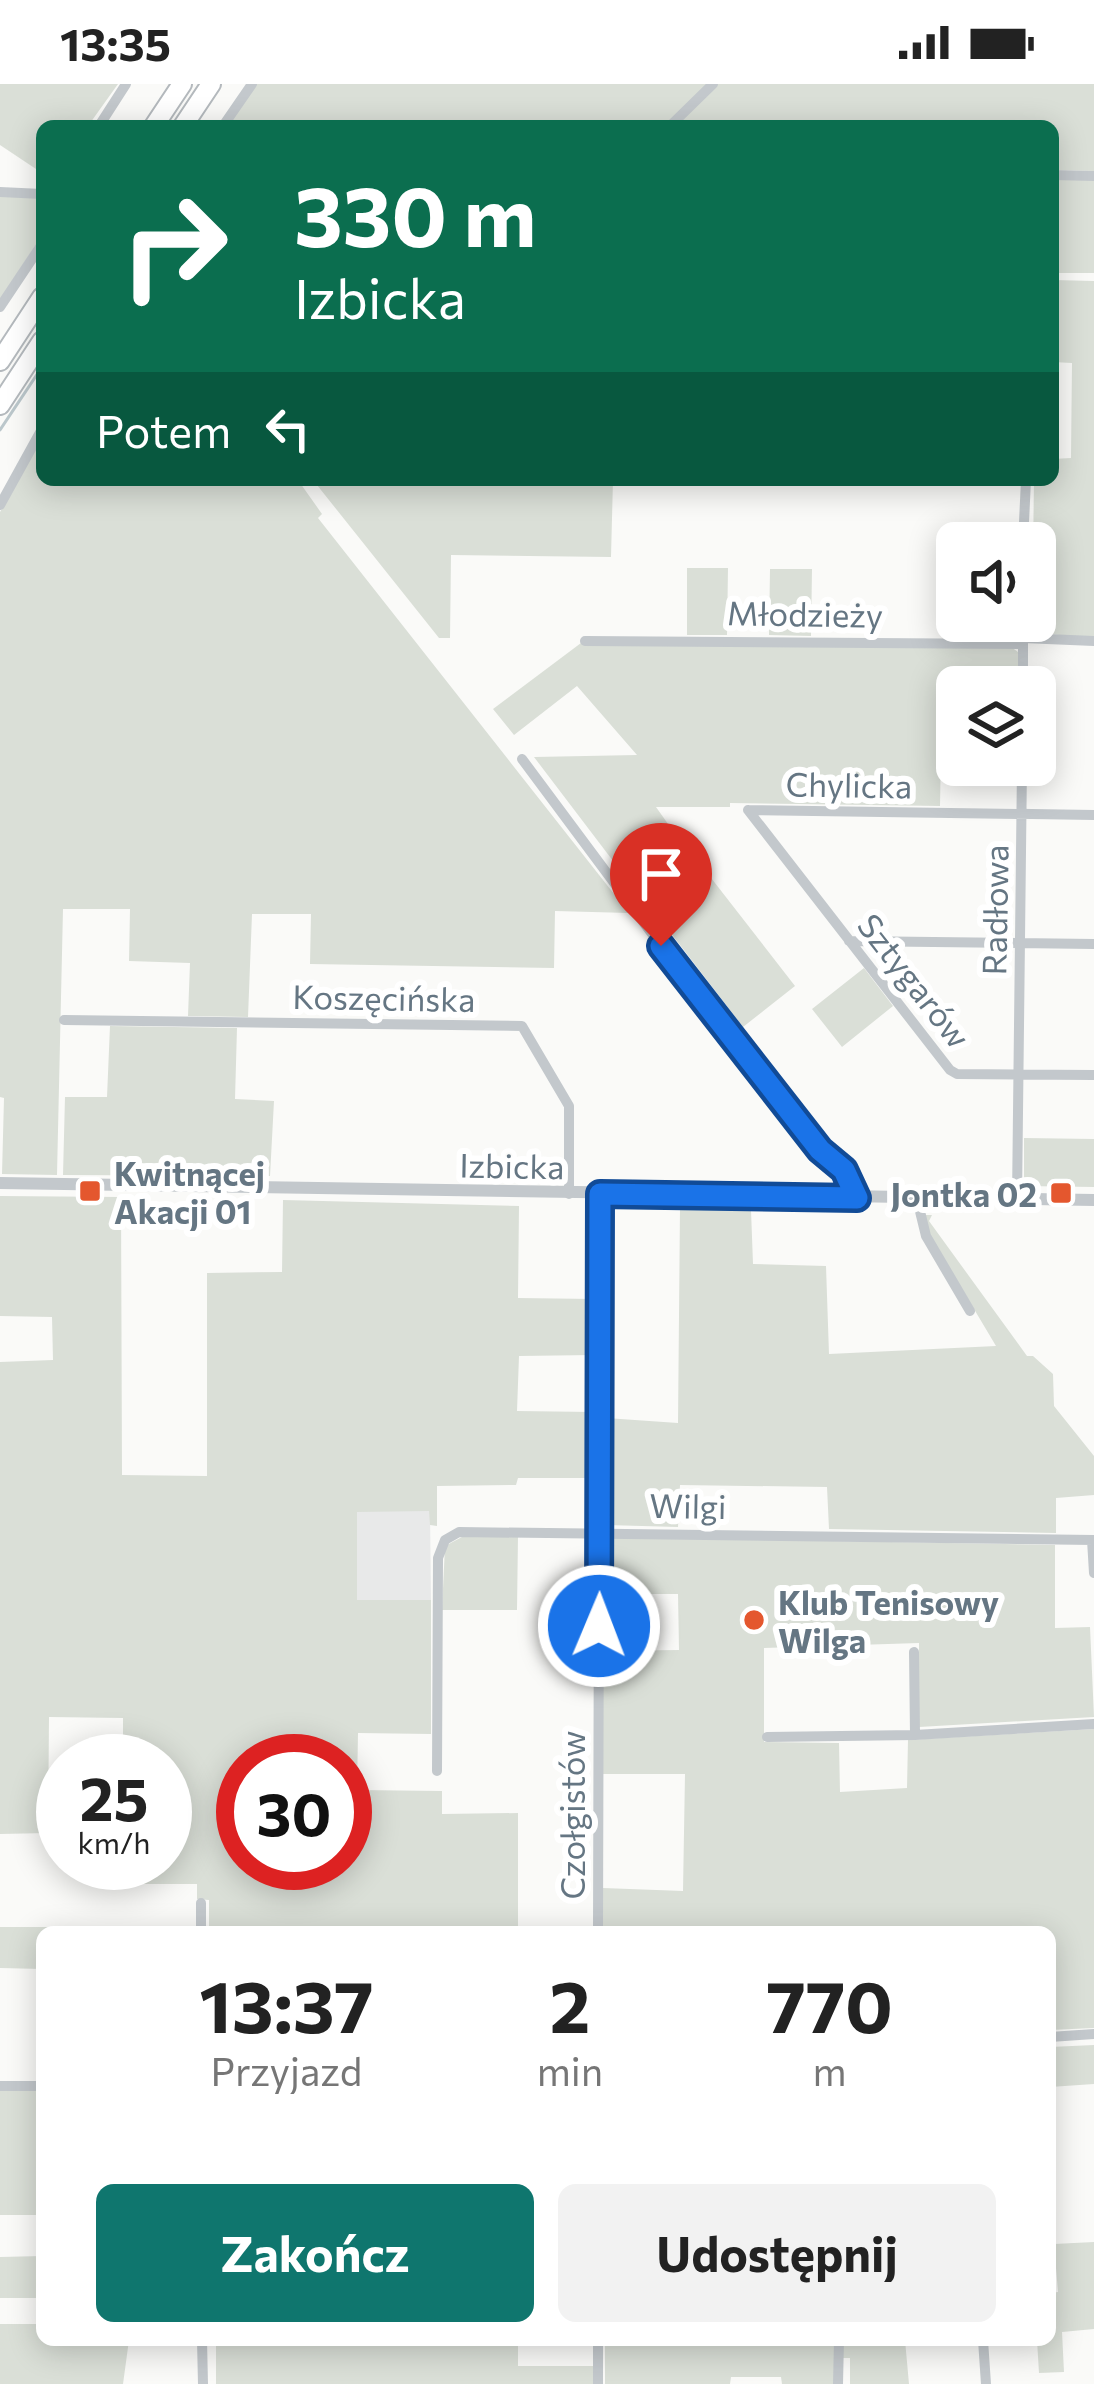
<!DOCTYPE html>
<html lang="pl">
<head>
<meta charset="utf-8">
<style>
  body { margin:0; font-family:Commissioner,sans-serif; background:#f2f2f2; color:#222; height:100vh; display:flex; flex-direction:column; font-size:45px; white-space:nowrap }
  * { box-sizing:border-box; margin:0 }
  p { font-size:39px; color:#767676 }
  .icon { flex:none; width:66px; height:66px; fill:none; stroke:currentColor; stroke-width:2; stroke-linecap:round; stroke-linejoin:round }
  .map { position:relative; flex:1; overflow:hidden }
  .drawer { position:absolute; left:36px; top:1842px; width:1020px; height:420px; display:flex; flex-direction:column; background:#fff; border-radius:18px; box-shadow:0 6px 30px #0003 }
  .drawer>* { flex:none }
  .hud { position:absolute; left:36px; top:36px; width:1023px; height:366px; border-radius:18px; box-shadow:0 6px 30px #0003; background:#0b6e4f; color:#fff; overflow:hidden }
  .fabs { position:absolute; left:936px; top:438px; display:grid; gap:24px }
  .fabs a { display:grid; place-items:center; width:120px; height:120px; border-radius:18px; background:#fff; box-shadow:0 6px 30px #0003; font-size:60px }
  .speed { position:absolute; left:36px; top:1650px; display:flex; gap:24px; font-size:60px; font-weight:700; text-align:center }
  .speed>* { display:grid; place-content:center; width:156px; height:156px; border-radius:50%; background:#fff; box-shadow:0 6px 30px #0003; line-height:1 }
  .speed small { font-size:30px; font-weight:400 }
  .speed .limit { border:18px solid #d22; background:#fff; color:#111 }
  .pin { position:absolute; display:grid; place-items:center; width:102px; height:102px; color:#fff; margin:-123px -51px; border-radius:50% 50% 50% 0; rotate:-45deg; box-shadow:0 0 12px #0007 }
  .pin .icon { rotate:45deg }
  .me { position:absolute; width:132px; margin:-66px; rotate:1deg; stroke-linejoin:round; filter:drop-shadow(0 0 9px #0008) }
  .turn { display:flex; align-items:center; gap:42px; height:252px; padding:0 60px; font-size:54px }
  .turn .icon { width:156px; height:156px; stroke-width:2.5 }
  .turn b { display:block; font-size:84px; line-height:102px }
  .then { display:flex; align-items:center; height:114px; padding:0 60px; background:#0003; gap:24px; font-size:45px }
  .eta { display:flex; justify-content:space-evenly; align-items:center; height:204px; text-align:center }
  .eta b { font-size:72px; font-weight:700; line-height:84px }
  .cta { display:flex; gap:24px; margin-top:auto; padding:24px 60px }
  .cta a { flex:1; height:138px; border-radius:18px; background:#0f766e; color:#fff; font-size:48px; font-weight:700; line-height:138px; text-align:center }
  .cta a+a { background:#f2f2f2; color:#222 }
  .status { display:flex; justify-content:space-between; align-items:center; height:84px; padding:0 60px; background:#fff; direction:ltr }
  .status svg { height:33px; fill:currentColor }
  .map>svg:first-child { display:block }
  .built { fill:#e8e9e9 }
  .green { fill:#dadfd7; fill-rule:evenodd }
  .lines { fill:none; stroke-linecap:round; stroke-linejoin:round }
  .stream { stroke:#bbc7cb; stroke-width:3 }
  .motorway-casing { stroke:#b4b9bd; stroke-width:22 }
  .minor { stroke:#c3c8cc; stroke-width:10 }
  .tertiary { stroke:#c3c8cc; stroke-width:12 }
  .motorway { stroke:#fff; stroke-width:18 }
  .route-casing { stroke:#114b97; stroke-width:30 }
  .route { stroke:#1a73e8; stroke-width:21 }
  .poi-dot { fill:#e4572e; stroke:#fff; stroke-width:4.5 }
  .labels { text-anchor:middle; dominant-baseline:central; stroke-width:12; stroke-linejoin:round; paint-order:stroke }
  .street-label { font-size:33px; fill:#657683; stroke:#fff }
  .poi-label { font-size:33px; font-weight:bold; fill:#657683; stroke:#fff; text-anchor:start }
</style>
</head>
<body>
<div class="status"><b>13:35</b><svg viewBox="0 0 49 12"><path d="M0 12V9h3v3zM5 12V6h3v6zM10 12V3h3v9zM15 12V0h3v12zM26 1h20v11H26zM47 4h2v5h-2z"/></svg></div>
<div class="map">
<svg width="1094" height="2300" viewBox="0 0 1094 2300">
  <rect width="100%" height="100%" fill="#fafaf8"/>
  <path class="built" d="M357,1427H430L431,1516H357Z"/>
  <path class="green" d="M0,0H118L88,42H42V89L0,61Z
    M256,0H1094V87L1053,86V42H228Z
    M1053,95L1094,96V189H1053Z
    M0,111L42,112V151L0,216Z
    M1053,196L1094,197V554L1038,549L1032,543L1034,396H1053V375L1071,374L1072,279L1053,278Z
    M42,354V396H298L322,430L318,434L629,829L555,827L554,884L310,880L311,830H252L248,933L188,932L190,879L129,877L130,825H63L57,1091L2,1090L4,1014L0,1013V428Z
    M313,396H613L611,473L451,471L450,554H439Z
    M687,484H728L727,551H687Z
    M770,485H812L811,552L769,551Z
    M581,559L1011,563L1018,568V603H957V667L941,668L940,722L730,719V723H656L678,754L626,794L534,673L637,671L577,602L514,651L493,625Z
    M708,790L795,902L743,943L657,831Z
    M864,884L893,922L842,963L812,925Z
    M110,942L237,944L235,1015L274,1017L270,1092L63,1091L65,1013H107Z
    M1024,1054L1094,1055V1103L1024,1102Z
    M0,1112L121,1113L122,1391L207,1392V1189L282,1188L283,1116L519,1122L518,1214L594,1215L593,1271L519,1272L517,1327L593,1328V1394H518L516,1401L437,1402V1442L430,1441L429,1427L357,1428V1516H431V1650L358,1649L357,1706L442,1707V1730L518,1729V1848H209V1816L197,1815V1800H122L121,1779H165V1677H123V1634L49,1633L48,1749L0,1750V1278L53,1276L52,1233L0,1232ZM243,1677H345V1779H243Z
    M680,1124L751,1126L753,1180L826,1182L829,1270L996,1262L924,1141L922,1131H932L929,1137L1027,1272H1033L1053,1290L1054,1322L1094,1372V1411L1056,1414V1449L829,1445L827,1403L680,1401L678,1443L606,1441V1334L678,1339Z
    M518,1452L517,1526H442L445,1462L462,1453Z
    M604,1453L1055,1461V1544L1090,1543L1094,1633L919,1643V1559L764,1564V1658L839,1659L840,1708L907,1704L908,1656L1094,1645V1944L1050,1946V1848H603V1804L683,1807L685,1690H603V1567L679,1566L678,1510H603Z
    M0,1843H48V1848H42V1885L0,1884Z
    M1094,1961V2000L1050,2003V1963Z
    M0,2006H42V2131H0Z
    M1094,2158V2245L1062,2248L1064,2288L1039,2289L1037,2256H1050V2209L1058,2208L1054,2160Z
    M42,2172V2214H0V2173Z
    M0,2240H42V2256H129L123,2300H0Z
    M216,2256H518V2282H593V2300H216Z
    M605,2256H835L834,2300H782L781,2293H731L730,2300H605Z
    M843,2256H905L909,2300H850V2274H842Z"/>
  <g class="lines">
    <path class="stream" d="M0,346L42,283"/>
    <defs>
      <path id="motorway" d="M154,42L182,0
        M183,42L211,0
        M0,277L42,213
        M0,321L42,257"/>
    </defs>
    <use href="#motorway" class="motorway-casing"/>
    <path class="minor" d="M99,42L126,0
      M223,42L252,0
      M670,42L713,0
      M1053,91L1094,92
      M0,108L42,110
      M0,223L42,160
      M0,421L42,345
      M1023,459L1026,396
      M1023,554L1094,557
      M585,557L1023,560
      M1023,603V537
      M522,675L714,933L820,1066L844,1086L857,1114
      M748,726L950,986L957,990L1094,991
      M748,726L1094,731
      M849,857L1094,860
      M64,936L522,942L569,1022V1110
      M917,1115L926,1152L970,1227
      M1017,1115L1022,681
      M1092,1456L1094,1489
      M914,1568L915,1651
      M767,1653L915,1651L1094,1640
      M437,1687L438,1474L445,1456L459,1448L1094,1456
      M201,1819V1848
      M598,1848L600,1110
      M1050,1953L1094,1950
      M0,2002H42
      M202,2256L203,2300
      M598,2256V2300
      M983,2256L986,2300
      M838,2300L839,2256"/>
    <path class="tertiary" d="M0,1099L1094,1116"/>
    <use href="#motorway" class="motorway"/>
  </g>
  <g class="lines">
    <defs>
      <path id="route" d="M599,1542L600,1110L857,1114L844,1086L820,1066L661,862"/>
    </defs>
    <use href="#route" class="route-casing"/>
    <use href="#route" class="route"/>
  </g>
  <g class="poi-dot">
    <rect x="78" y="1095" width="24" height="24" rx="6"/>
    <rect x="1049" y="1097" width="24" height="24" rx="6"/>
    <circle cx="754" cy="1536" r="12"/>
  </g>
  <g class="labels">
    <g class="street-label">
      <text transform="translate(805 529) rotate(1)">Młodzieży</text>
      <text transform="translate(849 700) rotate(1)">Chylicka</text>
      <text transform="translate(994 826) rotate(-89)">Radłowa</text>
      <text transform="translate(915 896) rotate(52)">Sztygarów</text>
      <text transform="translate(384 913) rotate(1)">Koszęcińska</text>
      <text transform="translate(512 1081) rotate(1)">Izbicka</text>
      <text transform="translate(688 1421) rotate(1)">Wilgi</text>
      <text transform="translate(571 1731) rotate(-90)">Czołgistów</text>
    </g>
    <g class="poi-label">
      <text x="114" y="1088">Kwitnącej<tspan x="114" dy="38">Akacji 01</tspan></text>
      <text x="1037" y="1109" text-anchor="end">Jontka 02</text>
      <text x="778" y="1517">Klub Tenisowy<tspan x="778" dy="38">Wilga</tspan></text>
    </g>
  </g>
</svg>
<div class="fabs">
<a><svg class="icon" aria-label="sound" viewBox="0 0 24 24"><path d="M4 9h4l5-4v14l-5-4H4zM17 9q2 3 0 6"/></svg></a>
<a><svg class="icon" aria-label="layers" viewBox="0 0 24 24"><path d="M12 4l9 5-9 5-9-5zM3 14l9 5 9-5"/></svg></a>
</div>
<div class="speed"><div>25<small>km/h</small></div><div class="limit">30</div></div>
<div class="pin" style="left:661px;top:862px;background:#d93025"><svg class="icon" aria-label="arrive" viewBox="0 0 24 24"><path d="M6 21V4h12l-3 4 3 4H6"/></svg></div>
<svg class="me" style="left:599px;top:1542px" viewBox="-20 -20 40 40"><circle r="17" fill="#1a73e8" stroke="#fff" stroke-width="3"/><path d="M0-11L8 9 0 5-8 9z" fill="#fff"/></svg>
<div class="hud">
<div class="turn"><svg class="icon" aria-label="right" viewBox="0 0 24 24"><path d="M7 20v-9h11M14 6l5 5-5 5"/></svg><div><b>330 m</b>Izbicka</div></div>
<div class="then">Potem<svg class="icon" aria-label="left" viewBox="0 0 24 24"><path d="M17 20v-9H6M10 6l-5 5 5 5"/></svg></div>
</div>
<section class="drawer">
<div class="eta">
<div><b>13:37</b><p>Przyjazd</p></div>
<div><b>2</b><p>min</p></div>
<div><b>770</b><p>m</p></div>
</div>
<div class="cta"><a>Zakończ</a><a>Udostępnij</a></div>
</section>
</div>
</body>
</html>
